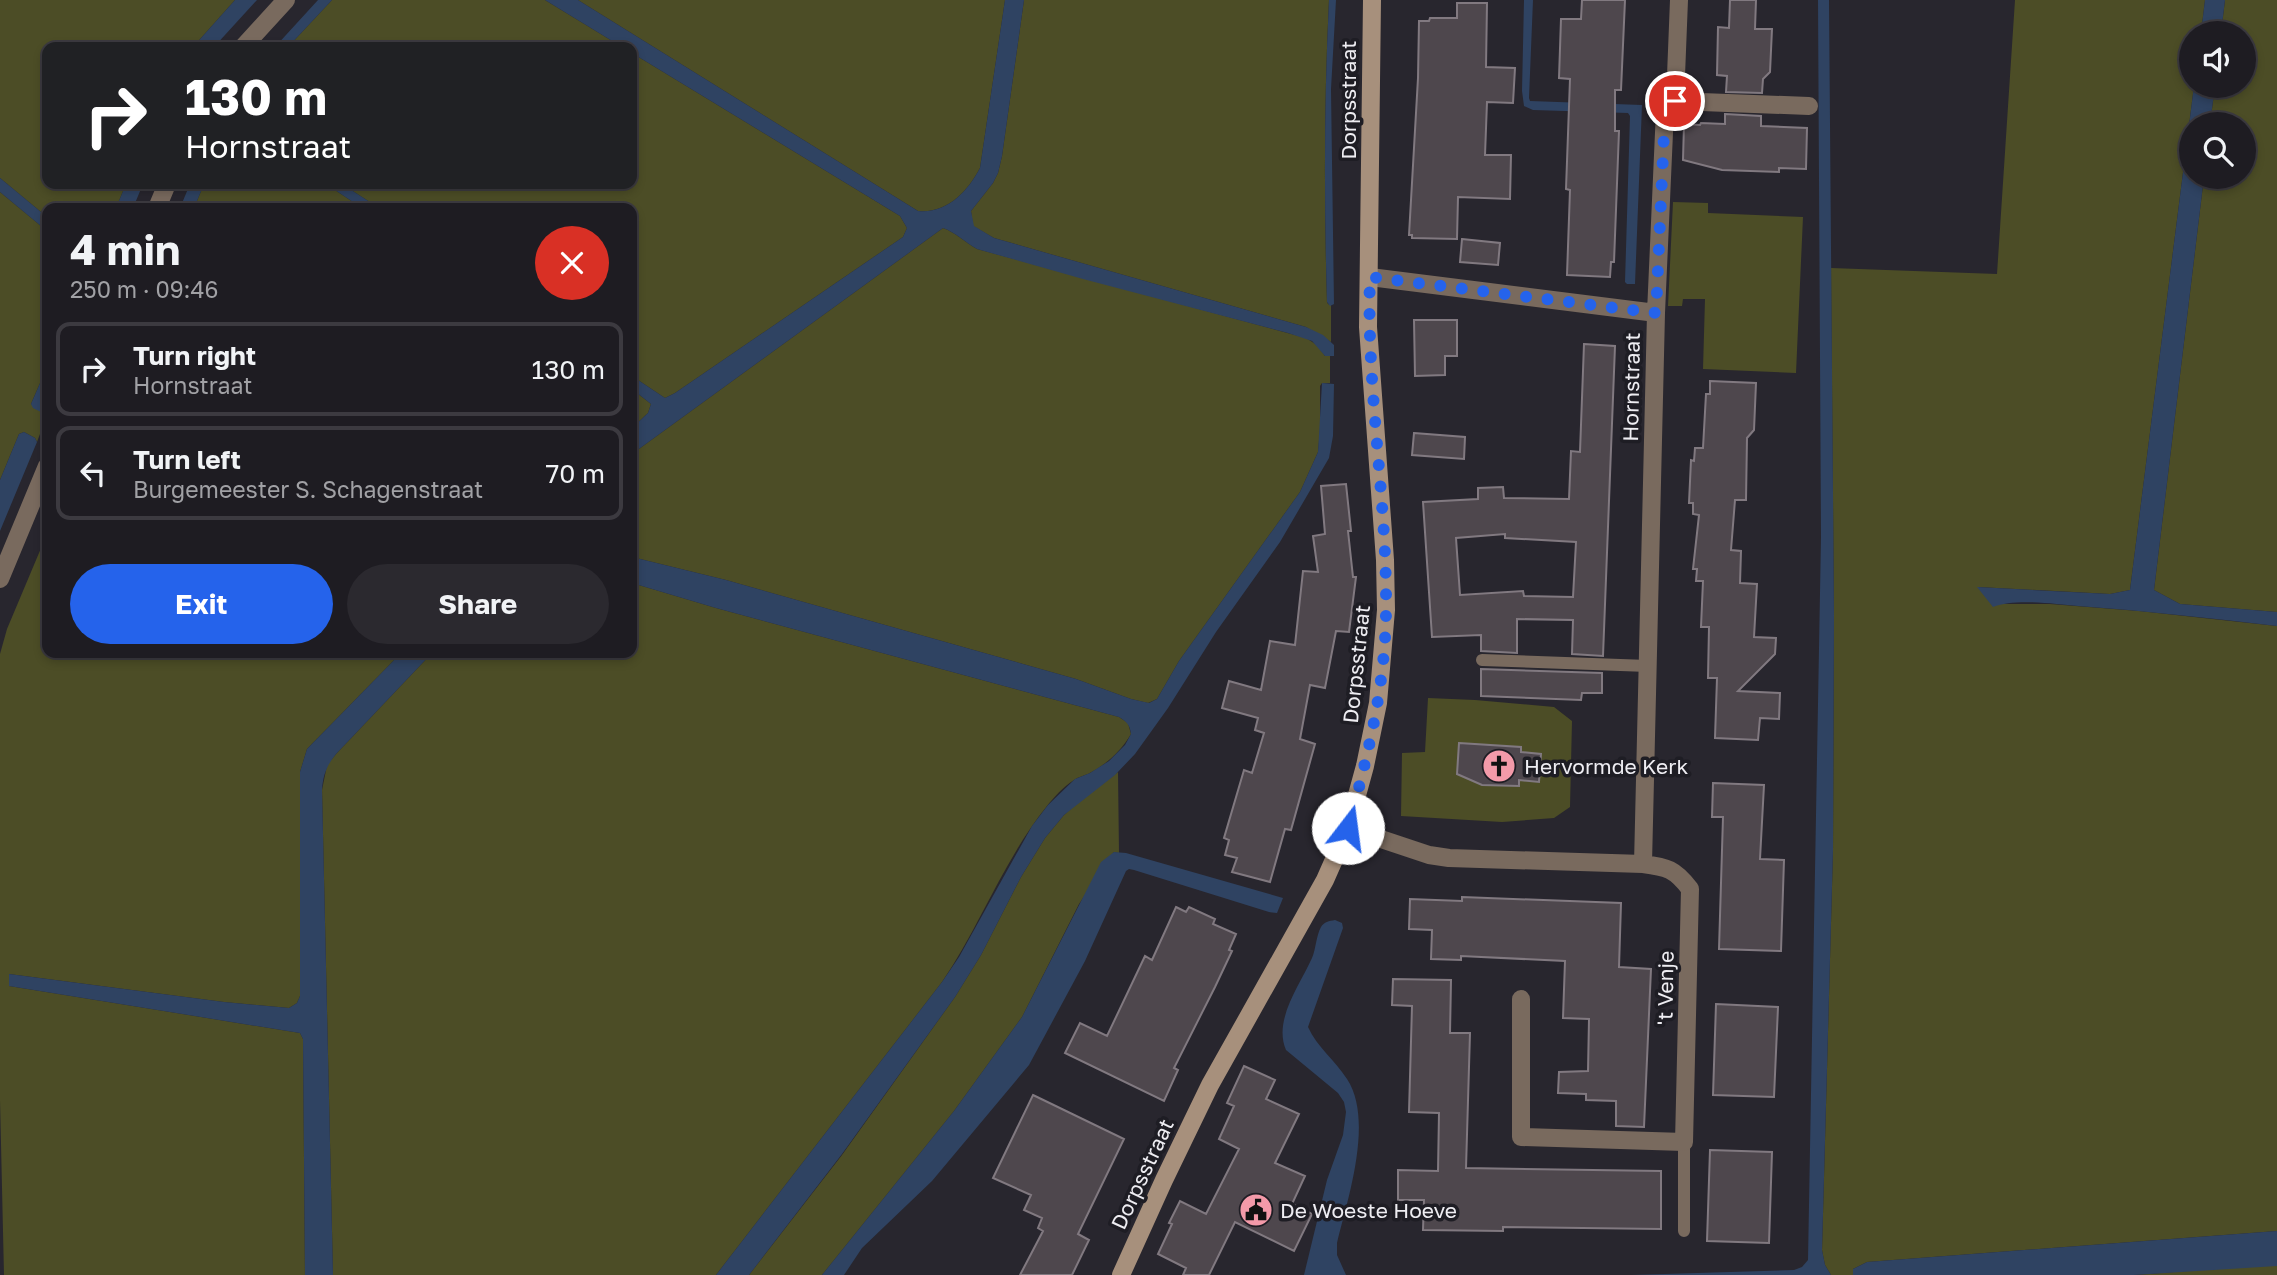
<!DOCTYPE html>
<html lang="en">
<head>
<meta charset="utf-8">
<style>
  body { margin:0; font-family:"Golos Text",sans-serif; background:#2b292f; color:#f1f3f6; height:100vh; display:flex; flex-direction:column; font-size:26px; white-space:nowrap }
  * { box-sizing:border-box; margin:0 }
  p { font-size:23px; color:#a1a1a5 }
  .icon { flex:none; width:38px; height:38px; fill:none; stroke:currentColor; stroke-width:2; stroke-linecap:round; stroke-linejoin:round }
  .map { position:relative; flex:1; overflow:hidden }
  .details { position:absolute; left:42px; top:203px; width:595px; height:455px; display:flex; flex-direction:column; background:#1e1c22; border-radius:14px; box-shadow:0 4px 10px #0003,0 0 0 2px #3c3a40 }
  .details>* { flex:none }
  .top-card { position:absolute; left:42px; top:42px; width:595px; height:147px; border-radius:14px; box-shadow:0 4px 10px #0003,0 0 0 2px #3c3a40; background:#202124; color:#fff; overflow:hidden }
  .buttons { position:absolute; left:2179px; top:21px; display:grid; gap:14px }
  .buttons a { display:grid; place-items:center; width:77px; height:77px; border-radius:50%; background:#1e1c22; box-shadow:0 4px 10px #0003,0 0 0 2px #3c3a40; font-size:35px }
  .pin { position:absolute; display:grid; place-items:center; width:60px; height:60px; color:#fff; margin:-30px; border:4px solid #fff; border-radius:50%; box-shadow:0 2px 7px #0007 }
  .me { position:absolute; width:77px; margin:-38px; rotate:15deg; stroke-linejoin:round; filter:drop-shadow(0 0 5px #0008) }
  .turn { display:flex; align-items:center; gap:24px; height:147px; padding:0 28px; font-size:32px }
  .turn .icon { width:91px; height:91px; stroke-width:2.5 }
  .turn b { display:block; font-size:49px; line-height:60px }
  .round { display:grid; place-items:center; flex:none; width:74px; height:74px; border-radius:37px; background:#2b292f }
  .summary { display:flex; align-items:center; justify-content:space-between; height:119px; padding:0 28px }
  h1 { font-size:42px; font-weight:700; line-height:52px }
  .cta { display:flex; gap:14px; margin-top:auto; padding:14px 28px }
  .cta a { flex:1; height:80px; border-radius:42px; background:#2563eb; color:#fff; font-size:28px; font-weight:700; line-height:80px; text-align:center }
  .cta a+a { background:#2b292f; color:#f1f3f6 }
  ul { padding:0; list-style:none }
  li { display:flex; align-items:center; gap:21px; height:94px; margin:0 14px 10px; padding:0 14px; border:4px solid #3c3a40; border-radius:14px }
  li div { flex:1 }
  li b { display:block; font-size:26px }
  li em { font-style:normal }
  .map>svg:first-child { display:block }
  .green { fill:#4c4d26 }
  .water { fill:#2f4362 }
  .building { fill:#4e474d; stroke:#817980; stroke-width:2; fill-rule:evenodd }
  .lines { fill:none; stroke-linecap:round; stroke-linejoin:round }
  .lane { stroke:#796a5e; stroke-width:12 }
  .street { stroke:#796a5e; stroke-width:18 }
  .secondary { stroke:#a7907c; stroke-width:18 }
  .route { stroke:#2563eb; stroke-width:12; stroke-dasharray:0 21.6 }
  .labels { text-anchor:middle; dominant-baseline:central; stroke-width:7; stroke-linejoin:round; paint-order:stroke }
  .street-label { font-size:21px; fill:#eeedf2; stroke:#1e1d24 }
  .poi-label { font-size:21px; fill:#eeedf2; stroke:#1e1d24; text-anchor:start }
</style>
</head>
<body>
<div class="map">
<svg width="2277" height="1275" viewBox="0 0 2277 1275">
  <rect width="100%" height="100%" fill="#28262e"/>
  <path class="green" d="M0,0H235L193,47H47V184H126L116,208H47V217L0,178Z
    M332,0H545L622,47H288Z
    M578,0H1005L980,168C968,191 947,214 918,211Z
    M1024,0H1329C1324,101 1324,201 1327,302L1328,304L1331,305V342L1306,327L994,238L973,226L971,211L993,183L998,173L1002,156Z
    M2015,0H2205L2201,33H2191V86H2194L2130,590L2110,594L1978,587L2002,604H2050L2139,611L2277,626V1231L1867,1262L1853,1269V1275H1831L1825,1265L1822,1250L1833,850L1834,615L1831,268L1997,274Z
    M2225,0H2277V612L2180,604L2154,590L2204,177H2244V124H2210L2215,86H2244V33H2221Z
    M632,53L900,216L907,228L903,237L675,393L665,398L632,376V208H379L342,184H632Z
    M204,184H326L362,208H194Z
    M0,192L47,231V367L31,404L43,413L47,412V415L37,442L35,438L24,432L19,434L0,480Z
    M1673,202L1708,203V213L1803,217L1796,373L1703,369L1705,299H1683L1682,306H1668Z
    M943,228C955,232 966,243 977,249L1306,338L1317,345L1325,356H1330V383H1322L1320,386V429L1318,452L1300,492L1179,661L1157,699L1148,703L1131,699L1076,679L726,580L632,557V454Z
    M632,389L651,404L648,413L632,428Z
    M47,534V653H401L307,749L300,772V996L297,1003L289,1008L224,1002L9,974V986L300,1033L303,1039L305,1275H4L0,1100V654L7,629Z
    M632,583L716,608L1119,717L1128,723L1131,734C1121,751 1106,765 1088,774C1083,776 1078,777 1074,780C1063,787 1054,797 1047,806C1004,859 980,926 942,982L716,1275H333L322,790L327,765L336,754L432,653H632Z
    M1428,698L1475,700L1554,707L1572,721L1570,807L1554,818L1502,822L1401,816L1402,753L1425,752Z
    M1118,772L1119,853L1114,852L1079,904L1022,1017L954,1111L822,1275H749L842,1155L955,997L981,955L1021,877L1045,838L1064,815L1075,805Z
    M2254,1266H2277V1275H2134Z"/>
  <path class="water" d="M235,0H257L214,47H193Z
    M318,0H332L288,47H275Z
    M545,0H578L918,211C947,214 968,191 980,168L1005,0H1024L1002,156L998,173L993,183L971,211L974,226L994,238L1306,327L1323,335L1334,345V356H1325L1312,341L1288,333L1083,279L977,249C966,243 955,232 943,228L632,454V428L648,413L651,404L632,389V376L665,398L675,393L903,237L907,228L900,216L632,53V47H622Z
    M1329,0H1336L1331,89L1334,304L1330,306L1327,302C1324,201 1324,101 1329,0Z
    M1524,0H1533L1529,98L1530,101L1642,105L1635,284H1627L1625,282L1630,116L1628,113L1533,110L1524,106L1522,91Z
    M1818,0H1829L1834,615L1833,850L1822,1250L1825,1265L1831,1275H1631L1794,1270L1802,1267L1808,1260L1821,537Z
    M2205,0H2225L2221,33H2201Z
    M2194,86H2215L2210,124H2191V177H2204L2154,590L2180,604L2277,612V626C2211,618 2145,611 2078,606C2054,604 2015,598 1993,607L1977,587L2110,594L2130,590Z
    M0,178L47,217V231L0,192Z
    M126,184H143L133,208H116Z
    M190,184H204L194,208H180Z
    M326,184H342L379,208H362Z
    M47,367V412L43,413L33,408L31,404Z
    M1322,383L1334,384L1333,436L1329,458L1280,542L1216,632L1168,708L1135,754L1115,775L1064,815L1045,838L1021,877L981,955L955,997L842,1154L749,1275H716L942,982L959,957L1032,826L1048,805L1075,779L1090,773L1109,761L1125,745L1131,734C1130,725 1127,722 1119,717L716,608L632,583V557L726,580L1076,679L1131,699L1149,703L1157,699L1179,661L1300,492L1318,452Z
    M24,432L35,438L37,442L0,531V480L19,434Z
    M401,653H432L336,754C327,765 323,775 322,790L333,1275H305L303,1039L300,1033L9,986V974L224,1002L289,1008L297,1003L300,996V772L307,749Z
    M1114,852L1126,853L1283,898L1277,913L1269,912L1134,870L1129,869L1126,871L1085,961L1029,1065L932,1181L862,1248L844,1275H822L954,1111L1022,1017L1101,862Z
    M1335,920L1342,923L1343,928L1308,1027C1317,1047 1335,1060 1347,1079C1374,1120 1348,1198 1337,1243V1255L1346,1275H1304L1327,1180L1343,1135L1346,1112L1344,1102L1338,1093L1286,1050C1273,1020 1300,985 1312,958C1316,949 1316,936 1321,927C1324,922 1329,921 1335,920Z
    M2277,1231V1266L2134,1275H1853V1269L1867,1262Z"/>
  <path class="building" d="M1582,0H1625L1621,90H1615V131H1619L1614,262H1611L1610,277L1567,275L1570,190L1566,189L1570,79L1559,78L1561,19H1581Z
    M1730,0H1756L1755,29H1772L1770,72L1763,79L1762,93L1726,92L1727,76L1717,75L1718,27L1729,28Z
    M1457,3H1487L1486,67L1515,68L1513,103L1487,102L1485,155H1511L1510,199L1458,197L1457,239L1412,238V235H1409L1418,78L1419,21H1429L1430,18H1457Z
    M1725,114L1761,116V126L1807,128L1806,169L1779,168V172L1722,170L1683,160L1684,124L1700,125L1701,123L1725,124Z
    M1462,239L1500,243L1498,265L1460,262Z
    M1414,320H1457V356H1445V375L1415,376Z
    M1584,344L1615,346L1603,656L1572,654L1573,620L1517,619V653L1481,651V635L1432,637L1423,502L1478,499V488L1503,487L1504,498L1569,499L1571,451L1580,452ZM1505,534V538L1576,542L1573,597L1524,596L1523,591L1460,595L1456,538Z
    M1710,381L1756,383L1754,430L1747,438L1746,500H1735L1731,550L1741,551L1740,583L1757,584L1754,637L1776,638L1775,654L1738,691L1780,693L1779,719L1760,718L1758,740L1715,738L1717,678H1708L1709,627H1701L1703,581H1696L1697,569H1693L1699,515L1693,514V503H1689L1691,460L1694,461L1695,448H1703L1706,394H1710Z
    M1414,433L1465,437L1464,459L1412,455Z
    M1346,484L1351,531H1348L1353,577H1356L1349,632L1336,631L1325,688L1310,685L1300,739L1315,744L1291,830L1285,829L1270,882L1232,872L1237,858L1225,855L1229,840L1224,838L1244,770L1252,773L1264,733L1255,730L1258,718L1222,708L1229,681L1261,690L1270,641L1295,645L1303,571L1318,572L1313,536L1325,534L1321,486Z
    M1481,669L1602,673V693H1582L1581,700L1481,696Z
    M1459,743L1521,747V752L1541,754L1539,782L1519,780V786L1482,785L1457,774Z
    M1713,783L1764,785L1760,859L1784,860L1781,951L1719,949L1723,817H1712Z
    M1462,897L1621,903L1619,967L1651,969L1644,1127L1616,1126V1101L1586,1100V1094L1558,1093L1559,1072L1588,1071L1589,1019L1563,1018L1565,961L1461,956V960L1431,959L1432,930L1409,929L1410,899L1462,901Z
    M1176,907L1186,912L1189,907L1215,919L1213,924L1236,934L1229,950L1232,951L1215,987L1174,1068L1178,1070L1164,1101L1065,1053L1080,1023L1107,1036L1145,956L1152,960Z
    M1393,979L1451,980L1450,1033H1470L1466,1168L1661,1171V1229L1503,1227V1231L1423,1230L1424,1200H1398V1170L1438,1171L1439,1113L1409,1112L1412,1006L1392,1005Z
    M1716,1004L1778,1007L1774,1097L1713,1095Z
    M1244,1066L1275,1080L1266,1099L1299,1114L1275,1163L1305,1176L1292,1204L1312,1214L1294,1251L1235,1222L1209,1275H1183L1186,1268L1158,1254L1172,1224L1169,1223L1180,1201L1206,1214L1239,1149L1219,1139L1234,1106L1227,1103Z
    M1033,1095L1124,1139L1078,1234L1089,1240L1072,1275H1020L1043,1231L1038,1228L1042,1218L1024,1210L1031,1195L993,1178Z
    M1710,1150L1772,1152L1769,1243L1707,1241Z"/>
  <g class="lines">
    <path class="lane" d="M1482,660L1648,666
      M1684,1231V1142"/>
    <path class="street" d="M243,47L286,0
      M1675,101L1809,106
      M157,208L167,184
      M1370,277L1656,313L1643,864
      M1656,313L1665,110L1675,101L1679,0
      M0,579L47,466
      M1348,828L1429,855L1449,858L1643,864C1667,867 1675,869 1690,889L1684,1142L1521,1137V999"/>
    <path class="secondary" d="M1121,1275L1164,1180L1210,1085L1325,880L1348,828L1365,766L1378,703L1386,610L1385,560L1368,327L1372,0"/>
  </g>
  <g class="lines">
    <path class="route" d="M1348,828C1368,756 1386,683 1386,608C1387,497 1366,388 1370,277L1656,313L1665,110L1675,101"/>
  </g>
  <defs>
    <symbol id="church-disc" viewBox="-11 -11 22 22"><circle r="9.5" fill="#f39aa9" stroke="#1e1d24"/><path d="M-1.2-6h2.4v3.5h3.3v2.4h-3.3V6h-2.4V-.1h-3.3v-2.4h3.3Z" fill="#111"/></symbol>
    <symbol id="civic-disc" viewBox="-11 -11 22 22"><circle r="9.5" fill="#f39aa9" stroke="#1e1d24"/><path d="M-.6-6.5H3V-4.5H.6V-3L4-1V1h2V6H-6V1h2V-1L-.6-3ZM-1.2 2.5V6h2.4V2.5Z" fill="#111"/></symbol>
  </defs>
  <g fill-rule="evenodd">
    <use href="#church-disc" x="1480" y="747" width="38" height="38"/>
    <use href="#civic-disc" x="1237" y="1191" width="38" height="38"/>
  </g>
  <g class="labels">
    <g class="street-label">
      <text transform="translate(1348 100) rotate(-90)">Dorpsstraat</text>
      <text transform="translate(1631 387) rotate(-89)">Hornstraat</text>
      <text transform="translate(1356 664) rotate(-84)">Dorpsstraat</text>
      <text transform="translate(1665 988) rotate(-89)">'t Venje</text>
      <text transform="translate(1142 1174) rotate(-65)">Dorpsstraat</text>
    </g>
    <g class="poi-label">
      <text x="1524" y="766">Hervormde Kerk</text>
      <text x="1280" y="1210">De Woeste Hoeve</text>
    </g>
  </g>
</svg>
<div class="buttons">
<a><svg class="icon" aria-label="sound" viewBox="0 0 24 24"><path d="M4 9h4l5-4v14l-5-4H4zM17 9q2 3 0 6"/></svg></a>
<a><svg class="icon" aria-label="search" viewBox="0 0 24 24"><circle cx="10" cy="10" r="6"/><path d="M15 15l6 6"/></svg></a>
</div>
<div class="pin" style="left:1675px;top:101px;background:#d93025"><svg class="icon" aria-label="arrive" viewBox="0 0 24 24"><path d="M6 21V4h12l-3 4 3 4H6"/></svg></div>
<svg class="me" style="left:1348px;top:828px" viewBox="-20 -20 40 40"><circle r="19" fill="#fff"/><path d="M0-13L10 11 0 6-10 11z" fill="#2563eb"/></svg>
<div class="top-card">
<div class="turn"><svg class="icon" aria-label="right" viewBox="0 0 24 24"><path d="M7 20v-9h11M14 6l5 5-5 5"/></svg><div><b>130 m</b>Hornstraat</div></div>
</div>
<section class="details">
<div class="summary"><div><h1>4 min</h1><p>250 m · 09:46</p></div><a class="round" style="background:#d93025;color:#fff"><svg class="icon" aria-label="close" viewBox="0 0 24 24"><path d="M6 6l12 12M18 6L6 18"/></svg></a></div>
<ul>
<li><svg class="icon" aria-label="right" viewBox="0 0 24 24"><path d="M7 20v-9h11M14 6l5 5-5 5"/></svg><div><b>Turn right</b><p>Hornstraat</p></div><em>130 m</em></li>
<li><svg class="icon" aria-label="left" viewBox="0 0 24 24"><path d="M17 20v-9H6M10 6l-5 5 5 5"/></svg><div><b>Turn left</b><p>Burgemeester S. Schagenstraat</p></div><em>70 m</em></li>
</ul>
<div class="cta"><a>Exit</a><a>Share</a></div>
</section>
</div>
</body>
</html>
